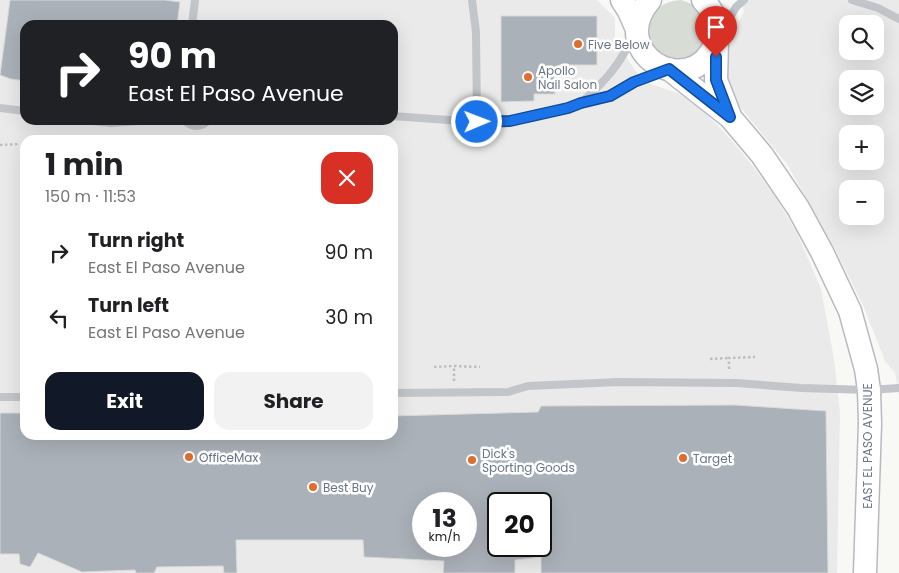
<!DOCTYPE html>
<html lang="en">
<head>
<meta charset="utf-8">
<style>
  body { margin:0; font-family:Poppins,sans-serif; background:#f2f2f2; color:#202124; height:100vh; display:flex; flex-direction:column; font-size:19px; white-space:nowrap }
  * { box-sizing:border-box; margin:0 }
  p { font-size:16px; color:#757577 }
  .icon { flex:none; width:28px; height:28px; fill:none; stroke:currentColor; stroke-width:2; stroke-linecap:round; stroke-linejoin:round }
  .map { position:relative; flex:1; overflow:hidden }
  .sheet { position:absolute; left:20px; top:135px; width:378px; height:305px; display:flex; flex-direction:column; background:#fff; border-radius:15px; box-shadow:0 5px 20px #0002 }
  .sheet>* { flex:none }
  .guide { position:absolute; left:20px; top:20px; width:378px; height:105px; border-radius:15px; box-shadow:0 5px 20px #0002; background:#202124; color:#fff; overflow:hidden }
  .buttons { position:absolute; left:839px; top:15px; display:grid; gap:10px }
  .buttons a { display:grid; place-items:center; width:45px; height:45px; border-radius:10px; background:#fff; box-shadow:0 5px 20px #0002; font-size:25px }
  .speed { position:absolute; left:412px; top:492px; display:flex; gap:10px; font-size:25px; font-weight:700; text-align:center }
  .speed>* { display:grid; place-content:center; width:65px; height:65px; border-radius:50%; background:#fff; box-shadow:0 5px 20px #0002; line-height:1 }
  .speed small { font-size:12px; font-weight:400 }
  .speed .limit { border:2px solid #111; border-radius:8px; background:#fff; color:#111 }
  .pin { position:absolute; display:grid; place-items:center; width:42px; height:42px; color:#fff; margin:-51px -21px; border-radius:50% 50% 50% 0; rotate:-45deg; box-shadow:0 0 5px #0007 }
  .pin .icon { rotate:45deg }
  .me { position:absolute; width:55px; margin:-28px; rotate:89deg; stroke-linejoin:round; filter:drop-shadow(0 0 4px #0008) }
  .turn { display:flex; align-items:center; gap:18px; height:105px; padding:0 25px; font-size:22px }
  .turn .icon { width:65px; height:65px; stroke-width:2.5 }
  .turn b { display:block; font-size:35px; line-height:42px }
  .round { display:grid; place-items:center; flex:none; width:52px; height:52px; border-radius:15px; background:#f2f2f2 }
  .head { display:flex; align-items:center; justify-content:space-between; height:85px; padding:0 25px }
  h1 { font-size:30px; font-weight:700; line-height:38px }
  .cta { display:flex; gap:10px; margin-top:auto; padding:10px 25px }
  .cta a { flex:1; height:58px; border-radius:15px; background:#111827; color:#fff; font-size:20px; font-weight:700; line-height:58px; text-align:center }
  .cta a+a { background:#f2f2f2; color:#202124 }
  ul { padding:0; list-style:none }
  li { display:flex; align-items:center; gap:15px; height:65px; padding:0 25px }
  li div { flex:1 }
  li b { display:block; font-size:19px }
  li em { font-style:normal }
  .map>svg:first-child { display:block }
  .built { fill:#e9eae9; fill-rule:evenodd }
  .green { fill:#d7ddd5 }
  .building { fill:#abb1b8; stroke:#d9dad8; fill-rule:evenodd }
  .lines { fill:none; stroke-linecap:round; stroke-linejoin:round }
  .secondary-casing { stroke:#b6bac0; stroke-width:25 }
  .path { stroke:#bcbec1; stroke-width:2.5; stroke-dasharray:2.5 2.5; stroke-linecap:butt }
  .lane { stroke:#c2c5c9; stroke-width:8 }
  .secondary { stroke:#fff; stroke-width:22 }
  .route-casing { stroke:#114b97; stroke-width:12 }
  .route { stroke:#1a73e8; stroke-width:9 }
  .poi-dot { fill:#e06d2e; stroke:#fff; stroke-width:2 }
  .labels { text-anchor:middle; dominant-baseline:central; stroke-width:5; stroke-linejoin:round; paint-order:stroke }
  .poi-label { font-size:12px; fill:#687586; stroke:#fff; text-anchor:start }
  .street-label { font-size:12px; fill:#687586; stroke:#fff }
</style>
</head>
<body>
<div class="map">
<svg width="899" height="573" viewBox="0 0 899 573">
  <rect width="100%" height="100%" fill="#f8f8f5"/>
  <path class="built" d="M0,0H597L615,18V41L637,73L651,84L680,94L697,105L725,133L748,160L774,195L797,233L821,289L834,359L840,413L837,573H0ZM25,25H392V120H25ZM25,140H392V435H25ZM424,504H466V546H424ZM499,504H541V546H499Z
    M741,0H899V396L895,373L885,361L863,305L833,245L787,164L736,102L727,87L725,67L732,35L744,12ZM848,24H875V51H848ZM848,79H875V106H848ZM848,134H875V161H848ZM848,189H875V216H848Z"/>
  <path class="green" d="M681,0C707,7 714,28 701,50C698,55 693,56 688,58C651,76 625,4 681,0Z"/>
  <path class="building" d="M10,0H165L180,2L177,25H25V81L11,79L0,75Z
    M501,16H597V65H559V76H554L555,94H534V101L501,102Z
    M735,405L826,411L828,573H541V557L515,560V573H443L444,561L364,557L363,540H236L237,573H224L223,566L157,567L154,573H136L135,570L82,572L38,553L30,567L20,564L19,554H0V413H25V435H392V416L538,412L541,406ZM424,504H466V546H424ZM499,504H541V546H499Z"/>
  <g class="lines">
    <defs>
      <path id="secondary" d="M622,0L629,11L636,27
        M650,0C605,53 689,102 715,45C723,28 715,13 703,0
        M717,41L716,80L730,116
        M669,69L730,117L762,155L798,208L822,252L850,311L866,369L869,390L870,424L865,573"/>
    </defs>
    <use href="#secondary" class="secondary-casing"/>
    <path class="path" d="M0,145L20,144
      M710,359L729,358
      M434,367L454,366
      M729,369V358L755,357
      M22,373H25
      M454,381V366L480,367"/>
    <path class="lane" d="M472,0L476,32L477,122
      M852,0L878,8L899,19
      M192,25L195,0
      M723,30L736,7L744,0
      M583,101C604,82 622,63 632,36
      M0,108L25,111
      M392,116L477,122L510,121L545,114L568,108L581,103L602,99L617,92L634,82L663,71
      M83,120L111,123L153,120
      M184,120C192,128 201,128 209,120
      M392,393L508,392L528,386L619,382L737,383L801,388L869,390L899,388
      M0,397H25"/>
    <use href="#secondary" class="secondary"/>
  </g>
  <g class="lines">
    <defs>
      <path id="route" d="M477,122L510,121L568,108L581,103L610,96L634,82L669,69L730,117L716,80V57"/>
    </defs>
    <use href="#route" class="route-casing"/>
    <use href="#route" class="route"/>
  </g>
  <g class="poi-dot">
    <circle cx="578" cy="44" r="5"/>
    <circle cx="528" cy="77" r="5"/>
    <circle cx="189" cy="457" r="5"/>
    <circle cx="683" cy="458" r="5"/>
    <circle cx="472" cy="460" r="5"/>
    <circle cx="313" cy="487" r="5"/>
  </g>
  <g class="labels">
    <g class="poi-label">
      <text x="588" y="44">Five Below</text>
      <text x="538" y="70">Apollo<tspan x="538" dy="14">Nail Salon</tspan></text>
      <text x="482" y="453">Dick's<tspan x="482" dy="14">Sporting Goods</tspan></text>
      <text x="199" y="457">OfficeMax</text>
      <text x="693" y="458">Target</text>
      <text x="323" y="487">Best Buy</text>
    </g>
    <g class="street-label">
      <text transform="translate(867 446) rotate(-90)">EAST EL PASO AVENUE</text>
    </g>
  </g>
</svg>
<div class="buttons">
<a><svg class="icon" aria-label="search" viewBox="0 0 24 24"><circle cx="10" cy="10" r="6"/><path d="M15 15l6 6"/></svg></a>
<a><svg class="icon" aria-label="layers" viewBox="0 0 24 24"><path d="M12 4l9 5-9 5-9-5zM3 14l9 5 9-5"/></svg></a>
<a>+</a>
<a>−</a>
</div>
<div class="speed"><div>13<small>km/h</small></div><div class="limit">20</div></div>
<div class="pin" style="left:716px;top:57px;background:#d93025"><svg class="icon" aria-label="arrive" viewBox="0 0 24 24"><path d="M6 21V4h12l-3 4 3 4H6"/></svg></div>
<svg class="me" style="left:477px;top:122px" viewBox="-20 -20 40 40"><circle r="17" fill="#1a73e8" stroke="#fff" stroke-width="3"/><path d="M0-11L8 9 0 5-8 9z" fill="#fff"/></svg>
<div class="guide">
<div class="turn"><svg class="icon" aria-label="right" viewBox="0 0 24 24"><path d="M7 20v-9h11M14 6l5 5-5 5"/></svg><div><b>90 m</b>East El Paso Avenue</div></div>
</div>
<section class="sheet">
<div class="head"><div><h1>1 min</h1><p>150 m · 11:53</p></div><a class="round" style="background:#d93025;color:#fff"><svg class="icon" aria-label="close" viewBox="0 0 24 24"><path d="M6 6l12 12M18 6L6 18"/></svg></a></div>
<ul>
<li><svg class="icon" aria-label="right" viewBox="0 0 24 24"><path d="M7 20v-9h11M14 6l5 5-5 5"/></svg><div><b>Turn right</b><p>East El Paso Avenue</p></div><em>90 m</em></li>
<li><svg class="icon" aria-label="left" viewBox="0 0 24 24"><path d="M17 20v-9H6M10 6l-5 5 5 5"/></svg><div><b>Turn left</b><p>East El Paso Avenue</p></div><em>30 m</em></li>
</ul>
<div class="cta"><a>Exit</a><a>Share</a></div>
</section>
</div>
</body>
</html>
